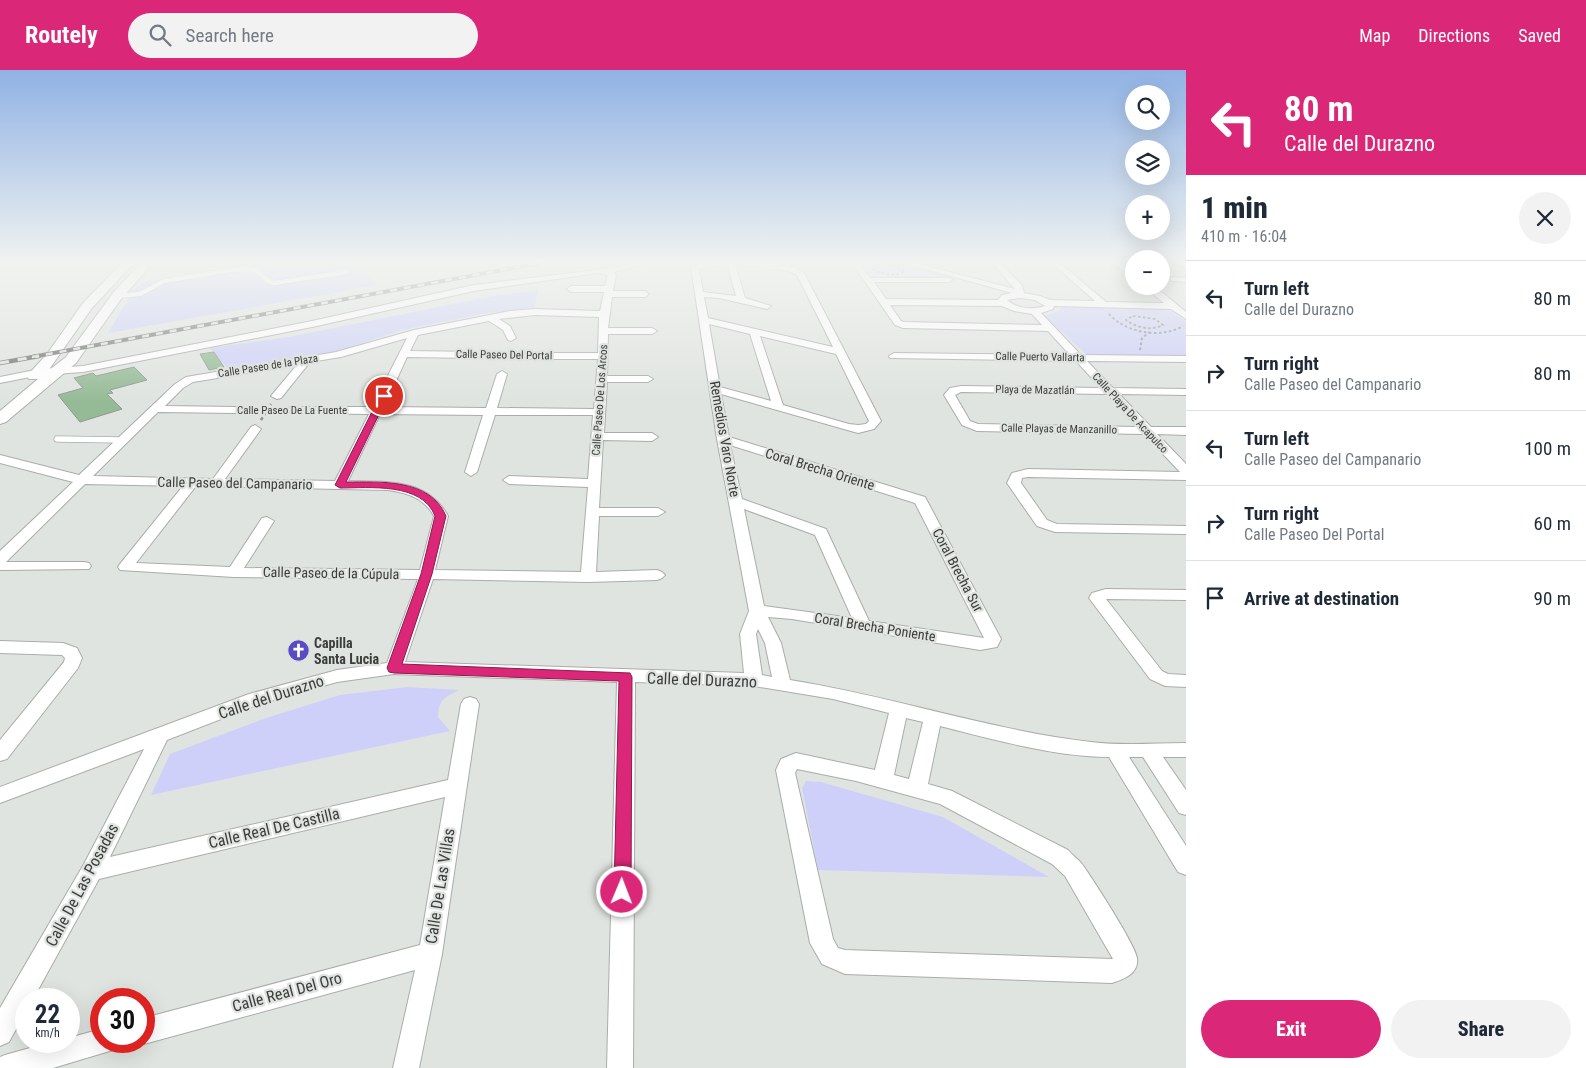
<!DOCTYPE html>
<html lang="en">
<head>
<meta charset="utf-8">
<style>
  body { margin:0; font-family:"Roboto Condensed",sans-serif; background:#f2f2f3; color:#1f2937; height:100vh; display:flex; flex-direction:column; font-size:19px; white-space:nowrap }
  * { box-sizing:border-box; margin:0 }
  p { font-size:16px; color:#747a83 }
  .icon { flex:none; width:28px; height:28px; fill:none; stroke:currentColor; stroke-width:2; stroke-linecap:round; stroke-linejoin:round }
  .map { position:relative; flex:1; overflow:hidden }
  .details { display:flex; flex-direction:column; background:#fff; width:400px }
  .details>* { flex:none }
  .hud { background:#db2777; color:#fff; overflow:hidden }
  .controls { position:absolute; left:1125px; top:15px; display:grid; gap:10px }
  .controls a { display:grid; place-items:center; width:45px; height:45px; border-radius:50%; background:#fff; box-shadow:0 5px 20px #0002; font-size:25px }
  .speed { position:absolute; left:15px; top:918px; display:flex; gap:10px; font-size:25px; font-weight:700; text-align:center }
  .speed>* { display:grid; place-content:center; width:65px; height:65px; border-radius:50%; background:#fff; box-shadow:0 5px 20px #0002; line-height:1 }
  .speed small { font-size:12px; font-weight:400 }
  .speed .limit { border:8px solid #d22; background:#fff; color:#111 }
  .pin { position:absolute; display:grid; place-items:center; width:42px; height:42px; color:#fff; margin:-21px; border:2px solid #fff; border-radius:50%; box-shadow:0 1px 5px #0007 }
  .me { position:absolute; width:55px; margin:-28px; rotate:1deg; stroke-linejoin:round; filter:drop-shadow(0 0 4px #0008) }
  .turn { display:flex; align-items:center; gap:18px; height:105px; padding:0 15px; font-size:22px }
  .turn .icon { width:65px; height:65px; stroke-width:2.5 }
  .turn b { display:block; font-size:35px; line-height:42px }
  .round { display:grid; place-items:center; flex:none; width:52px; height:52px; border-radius:26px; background:#f2f2f3 }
  .overview { display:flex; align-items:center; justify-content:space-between; height:85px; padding:0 15px }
  h1 { font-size:30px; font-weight:800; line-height:38px }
  .cta { display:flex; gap:10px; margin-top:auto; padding:10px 15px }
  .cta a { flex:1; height:58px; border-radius:30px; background:#db2777; color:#fff; font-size:20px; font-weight:800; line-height:58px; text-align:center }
  .cta a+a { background:#f2f2f3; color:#1f2937 }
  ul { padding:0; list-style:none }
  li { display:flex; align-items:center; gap:15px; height:75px; padding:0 15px; border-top:1px solid #e0e1e3 }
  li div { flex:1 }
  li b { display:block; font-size:19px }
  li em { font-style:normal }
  header { display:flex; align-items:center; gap:30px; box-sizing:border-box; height:70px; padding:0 25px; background:#db2777; color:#fff }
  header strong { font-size:24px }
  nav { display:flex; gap:28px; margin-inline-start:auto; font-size:18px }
  .search { width:350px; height:45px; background:#f2f2f3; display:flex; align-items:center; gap:12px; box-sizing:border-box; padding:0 18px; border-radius:28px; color:#747a83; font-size:19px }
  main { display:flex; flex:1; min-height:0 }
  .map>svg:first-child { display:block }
  .green { fill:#ced0fa }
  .building { fill:#95bb96; stroke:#939693 }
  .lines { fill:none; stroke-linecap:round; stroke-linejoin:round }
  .lane-far1-casing { stroke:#a9ada9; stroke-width:5.5 }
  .lane-casing { stroke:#a9ada9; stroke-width:7 }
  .street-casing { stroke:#a9ada9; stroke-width:2 }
  .secondary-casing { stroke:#a9ada9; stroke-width:2 }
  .path-far1 { stroke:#8d8f8d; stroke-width:2; stroke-dasharray:2.5 2.5; stroke-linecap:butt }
  .path { stroke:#8d8f8d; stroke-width:2.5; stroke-dasharray:3 3; stroke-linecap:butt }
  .lane-far1 { stroke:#fff; stroke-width:4.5 }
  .lane { stroke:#fff; stroke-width:5.5 }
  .street { fill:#fff; fill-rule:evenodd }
  .secondary { fill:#fff; fill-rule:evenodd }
  .rail-far1-casing { stroke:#747674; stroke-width:4 }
  .rail-casing { stroke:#747674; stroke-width:4.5 }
  .rail-far1 { stroke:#e0e4e0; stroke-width:2.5; stroke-dasharray:7; stroke-linecap:butt }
  .rail { stroke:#e0e4e0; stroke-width:3; stroke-dasharray:9; stroke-linecap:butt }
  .route { fill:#db2777; stroke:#8e194d }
  .labels { text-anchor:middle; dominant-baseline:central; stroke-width:4.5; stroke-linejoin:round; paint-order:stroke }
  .far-street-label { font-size:11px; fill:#3b3c3b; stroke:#e0e4e0 }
  .street-label { font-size:14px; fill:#3b3c3b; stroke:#e0e4e0 }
  .poi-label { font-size:14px; font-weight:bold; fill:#3b3c3b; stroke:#e0e4e0; text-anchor:start }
  .near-street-label { font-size:16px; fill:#3b3c3b; stroke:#e0e4e0 }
</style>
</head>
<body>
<header>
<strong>Routely</strong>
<div class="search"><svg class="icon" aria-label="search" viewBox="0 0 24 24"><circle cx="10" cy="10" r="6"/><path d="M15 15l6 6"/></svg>Search here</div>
<nav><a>Map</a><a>Directions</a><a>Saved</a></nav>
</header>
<main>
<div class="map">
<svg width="1186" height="998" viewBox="0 0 1186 998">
  <rect width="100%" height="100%" fill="#e0e4e0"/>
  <path class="green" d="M269,193H354L378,215L108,263L134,220L143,212Z
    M859,193H894L948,207H871Z
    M538,220L534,239L487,243L402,260L338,281L228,299L210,278L289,267L498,225Z
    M1062,236L1170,240L1186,252V287L1087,285L1044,246L1059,241Z
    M407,617L459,620C444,628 439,629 438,647L450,661L151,725L170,684L266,648L340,625Z
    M806,711L821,712L943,747L1049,807L818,800L802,718Z"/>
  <path class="building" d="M214,282L224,297L209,300L200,284Z
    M134,297L147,310L110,320L113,323L107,324L122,339L80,352L58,325L83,318L74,308L93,303L96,306Z"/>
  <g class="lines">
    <defs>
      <path id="lane-far1" d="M117,226L140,224L164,211L231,200L255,199L268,211L274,213L347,202"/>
      <path id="lane" d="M57,369L122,370"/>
      <path id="street" d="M635,193H649L614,202L616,205L613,221H645L649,224L645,227H612L608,258H652L657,261L652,264H608L607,306H648L653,309L648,312H607L604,363H652L658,367L652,371L603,370L599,438H658L665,442L658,446H599L596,502L657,500L662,502L665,505L662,508L657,510L588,512L433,509L405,592L744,603L740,564L749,541L717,369L691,197L706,193H722L721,195L699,199L703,222L736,226L727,193H735L745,228L771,236L767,239L719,228L704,227L708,248L833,277L797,205L789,201L742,195L738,193C754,191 791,192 804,203L881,351L874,359L858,363L721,324L729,367L925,427L1001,569L997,577L980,580L792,549L768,547L781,573L790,610C891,626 989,660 1091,672C1122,676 1155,673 1186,673V687H1163L1186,720V745L1179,743L1143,687H1129L1186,776V805L1178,802L1109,687C1055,687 992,669 940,656L928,714L952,721L1068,780C1072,785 1078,789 1082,794C1092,808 1135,874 1137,888C1139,904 1124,909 1112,913L845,904L822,894L810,873L776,700L781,689L796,683L875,700L889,643L833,629L754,616L635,612L633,998H607L617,612L394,604L337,612L260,634L167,670L110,787L448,710L461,634L464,629L470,627L476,629L479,634L442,884L419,998H393L415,900L144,974L138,971H144V948L420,875L445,727L99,809L33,929H26V941L9,972L0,976V938L84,794L144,679L0,733V717L249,624L337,600L387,593L418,509L234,507L120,500L118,497L120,494L183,416L85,414L6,492H84L89,493L91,496L89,499L0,500V481L73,412L0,393V385L79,405L175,314L186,307L336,282L414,260L510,241L535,239L600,241L604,222H571L567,219L571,216H605L608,205L597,203L474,221L312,257L83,302L40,305L0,313V307L40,299L83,296L312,251L474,215L604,199ZM535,245L599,247L598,283H527L522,286L527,289H598L594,339L497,338L507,304L502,301L497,304L486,338L384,337L407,287L476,288L481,285L476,282L410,281L418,265L489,251L503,260L508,270L511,271L516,268L510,256L499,249ZM709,254L750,264L771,331L720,317ZM760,266L836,284L869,351L866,354L858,355L849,354L783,335ZM407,268L372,337H290L284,340L290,343L369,344L335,411L225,409L261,359L255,355L251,357L213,409L93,406L158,342L235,343L241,340L235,337L165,336L183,318L193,312L297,295L271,326L277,329L281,328L310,292L341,287ZM380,344L483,345L465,402L471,406L477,402L495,345H593L588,409L509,406L503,410L509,414L588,417L581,502L435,500L448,446C427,408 386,412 348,411ZM730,375L915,433L984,568L869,551L826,459L742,429ZM196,416L388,420C408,423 424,428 434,446L420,500L244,498L274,451L267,447L262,448L230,497L136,493ZM744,439L815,465L852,548L764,536ZM758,559L765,573L772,607L762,605L756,564ZM906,648L923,652L909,709L894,705ZM797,699L856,711L940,734L1052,794L1065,806L1113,889L845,880L838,878L833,869L795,703Z
        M852,193H860L870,208H949L953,210L949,212H874L886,229L998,230L1002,225L1012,223L903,193H915L1015,219L992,193H1000L1022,215L1024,223L1040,226L1050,230L1095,231L1052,193H1060L1106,232L1164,233L1143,216C1159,216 1173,232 1186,242V249L1171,239L1054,236L1053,239L1041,243L1081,285L1186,286V292L1087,291L1113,318L1186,319V325L1119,324L1151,357H1186V365L1157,364L1186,394V410L1028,407L1022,408L1021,413L1047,450L1057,454L1186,456V464L1055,462L1037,456L1007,413L1012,403L1028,399L1180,402L1144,364L977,361L962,355L944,325L950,318L961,316L1101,318L1076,291L890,288L889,286L894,283L1070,285L1048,261L903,258L895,255ZM1020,228L1035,230L1045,236C1032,240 1017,239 1007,230ZM890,235L1002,236L1014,241L1032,244L1042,255L904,252L901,251ZM961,322L1107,324L1137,357L978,354L970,351L955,325Z
        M1112,193H1121L1134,202V208Z
        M1176,193H1186V198Z
        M1171,207L1186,208V212L1171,211Z
        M1106,519L1186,520V530L1106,529L1162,601L1168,604L1186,605V617L1165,616L1150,609L1089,528L1092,523Z
        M0,571L63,573L77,578L82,588L78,598L7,689L0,691V670L64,592L65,588L62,585L0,583Z
        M101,959V971H117L113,980L53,998H0V987L5,985L55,971H69V968Z"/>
      <path id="secondary" d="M122,193H134L92,238L48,301L66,287L113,223L141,193H153L121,229L76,293L6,352L0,354V341L38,309H29L27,306L47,284L83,233Z"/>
    </defs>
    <use href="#lane-far1" class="lane-far1-casing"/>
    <use href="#lane" class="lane-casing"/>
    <use href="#street" class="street-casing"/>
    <use href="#secondary" class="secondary-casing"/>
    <path class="path-far1" d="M878,195L896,196L905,201C894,207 883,205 872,199Z
      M1109,244C1126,263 1161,269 1183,256
      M1133,246L1155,249L1163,255C1151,261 1137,258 1126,250Z
      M1140,280L1142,268L1150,262
      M488,285L516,286"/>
    <path class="path" d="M510,286H516
      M248,340H279
      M261,350L271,334"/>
    <use href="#lane-far1" class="lane-far1"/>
    <use href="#lane" class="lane"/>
    <use href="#street" class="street"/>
    <use href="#secondary" class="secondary"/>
    <defs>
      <path id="rail-far1" d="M32,287L540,193"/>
      <path id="rail" d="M0,293L39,286"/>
    </defs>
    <use href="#rail-far1" class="rail-far1-casing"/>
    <use href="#rail" class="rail-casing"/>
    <use href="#rail-far1" class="rail-far1"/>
    <use href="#rail" class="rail"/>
  </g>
  <linearGradient id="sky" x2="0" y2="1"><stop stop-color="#90b2e4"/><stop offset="0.58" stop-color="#f1f3f1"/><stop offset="1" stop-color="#f1f3f1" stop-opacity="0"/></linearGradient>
  <rect width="1186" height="332" fill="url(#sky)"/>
  <path class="route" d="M384,323L388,326L346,412C380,412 430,408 446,446L432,504L402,594L630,603L632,607L631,822L628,827L622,830L616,827L614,822L619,611L394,603L389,602L387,598L421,504L435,446C422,412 369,418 340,418L335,415L380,326Z"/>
  <defs>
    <symbol id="church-disc" viewBox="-11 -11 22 22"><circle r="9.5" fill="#584bc3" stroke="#e0e4e0"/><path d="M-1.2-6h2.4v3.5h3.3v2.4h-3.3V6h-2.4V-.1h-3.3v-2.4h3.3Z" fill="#fff"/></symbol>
  </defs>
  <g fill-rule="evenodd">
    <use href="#church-disc" x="286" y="568" width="25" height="25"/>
  </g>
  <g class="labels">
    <g class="far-street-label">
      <text transform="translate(504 285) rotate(1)">Calle Paseo Del Portal</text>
      <text transform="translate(1040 287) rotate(1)">Calle Puerto Vallarta</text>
      <text transform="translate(268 296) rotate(-9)">Calle Paseo de la Plaza</text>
      <text transform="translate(1035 320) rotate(1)">Playa de Mazatlán</text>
      <text transform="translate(600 330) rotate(-86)">Calle Paseo De Los Arcos</text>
      <text x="292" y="340">Calle Paseo De La Fuente</text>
      <text transform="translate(1130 343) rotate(47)">Calle Playa De Acapulco</text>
      <text transform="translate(1059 359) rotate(1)">Calle Playas de Manzanillo</text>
    </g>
    <g class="street-label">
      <text transform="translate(725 369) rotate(80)">Remedios Varo Norte</text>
      <text transform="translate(820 399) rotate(17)">Coral Brecha Oriente</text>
      <text transform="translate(235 413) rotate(1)">Calle Paseo del Campanario</text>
      <text transform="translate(958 500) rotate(62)">Coral Brecha Sur</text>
      <text transform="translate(331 503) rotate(1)">Calle Paseo de la Cúpula</text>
      <text transform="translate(875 557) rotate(9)">Coral Brecha Poniente</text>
    </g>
    <g class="poi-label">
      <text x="314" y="573">Capilla<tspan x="314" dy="16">Santa Lucia</tspan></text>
    </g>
    <g class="near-street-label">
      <text transform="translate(702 610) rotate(2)">Calle del Durazno</text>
      <text transform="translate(271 627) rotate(-18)">Calle del Durazno</text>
      <text transform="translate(274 758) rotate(-13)">Calle Real De Castilla</text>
      <text transform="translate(82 815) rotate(-62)">Calle De Las Posadas</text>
      <text transform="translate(440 816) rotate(-81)">Calle De Las Villas</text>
      <text transform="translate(287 922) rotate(-15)">Calle Real Del Oro</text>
    </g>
  </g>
</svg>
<div class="controls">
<a><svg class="icon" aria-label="search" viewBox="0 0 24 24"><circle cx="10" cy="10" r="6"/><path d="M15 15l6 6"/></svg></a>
<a><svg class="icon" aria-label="layers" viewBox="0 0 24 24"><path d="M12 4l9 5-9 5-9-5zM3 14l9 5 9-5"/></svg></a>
<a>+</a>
<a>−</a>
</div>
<div class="speed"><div>22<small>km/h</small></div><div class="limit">30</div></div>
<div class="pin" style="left:384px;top:326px;background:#d93025"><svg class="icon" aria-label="arrive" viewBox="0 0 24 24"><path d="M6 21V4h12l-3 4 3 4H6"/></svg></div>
<svg class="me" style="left:622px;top:822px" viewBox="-20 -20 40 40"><circle r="17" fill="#db2777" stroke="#fff" stroke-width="3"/><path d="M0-11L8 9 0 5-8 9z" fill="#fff"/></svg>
</div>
<section class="details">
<div class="hud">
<div class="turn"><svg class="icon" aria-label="left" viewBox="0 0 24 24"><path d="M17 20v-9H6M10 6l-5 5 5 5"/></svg><div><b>80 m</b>Calle del Durazno</div></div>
</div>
<div class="overview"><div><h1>1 min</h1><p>410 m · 16:04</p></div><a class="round"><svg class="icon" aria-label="close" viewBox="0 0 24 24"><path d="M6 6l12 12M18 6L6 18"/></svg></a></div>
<ul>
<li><svg class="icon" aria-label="left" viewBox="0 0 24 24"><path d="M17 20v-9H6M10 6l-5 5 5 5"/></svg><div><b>Turn left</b><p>Calle del Durazno</p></div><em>80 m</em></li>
<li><svg class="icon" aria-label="right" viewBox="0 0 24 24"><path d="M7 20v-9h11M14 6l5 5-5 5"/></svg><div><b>Turn right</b><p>Calle Paseo del Campanario</p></div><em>80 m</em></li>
<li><svg class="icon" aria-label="left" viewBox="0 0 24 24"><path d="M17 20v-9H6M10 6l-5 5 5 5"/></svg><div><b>Turn left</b><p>Calle Paseo del Campanario</p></div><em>100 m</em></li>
<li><svg class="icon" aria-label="right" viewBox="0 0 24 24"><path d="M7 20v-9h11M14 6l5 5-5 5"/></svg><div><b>Turn right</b><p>Calle Paseo Del Portal</p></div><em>60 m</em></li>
<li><svg class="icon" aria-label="arrive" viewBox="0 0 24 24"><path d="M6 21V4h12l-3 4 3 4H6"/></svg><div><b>Arrive at destination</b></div><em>90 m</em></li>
</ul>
<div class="cta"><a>Exit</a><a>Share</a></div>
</section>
</main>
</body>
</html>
